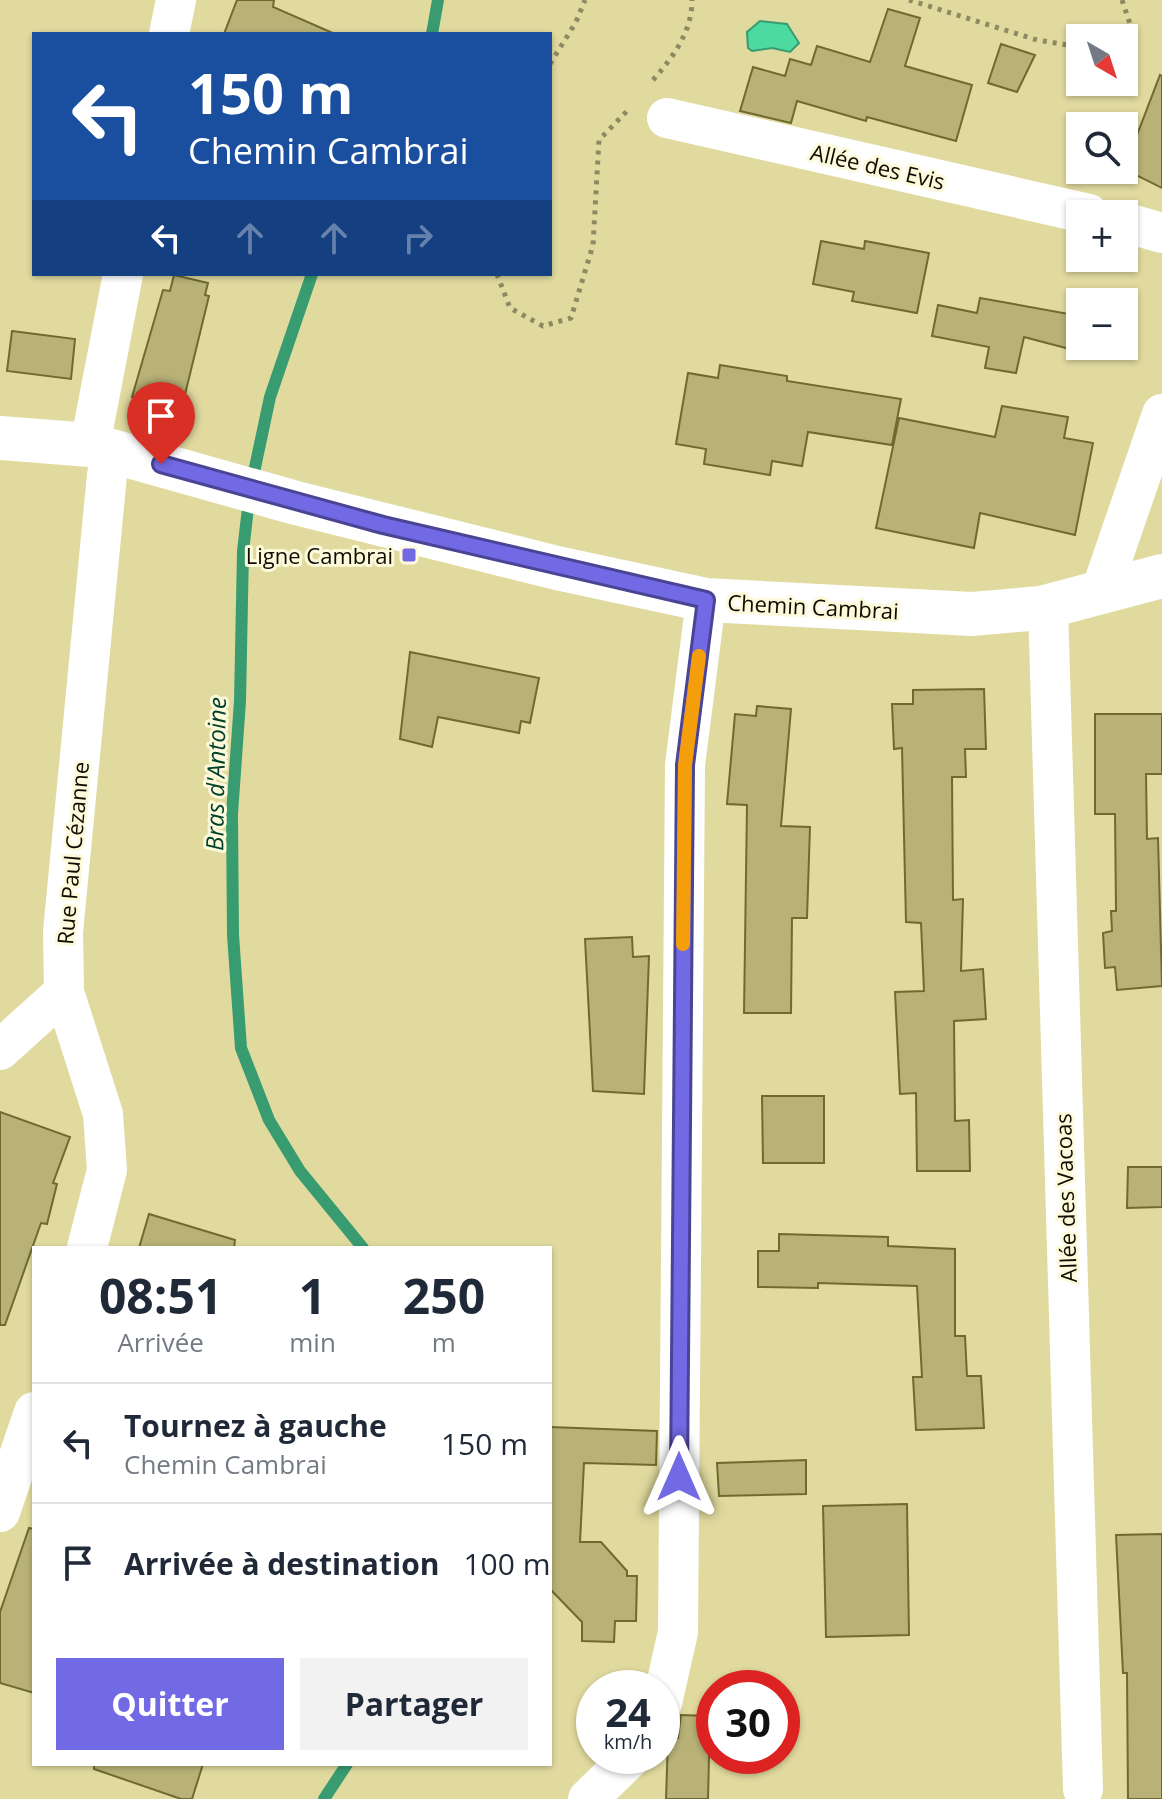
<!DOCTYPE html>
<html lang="fr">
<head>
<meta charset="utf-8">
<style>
  body { margin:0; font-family:"Open Sans",sans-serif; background:#f2f2f3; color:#1f2937; height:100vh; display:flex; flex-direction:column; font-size:30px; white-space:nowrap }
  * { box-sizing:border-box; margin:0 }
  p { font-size:26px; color:#747a83 }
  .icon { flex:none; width:44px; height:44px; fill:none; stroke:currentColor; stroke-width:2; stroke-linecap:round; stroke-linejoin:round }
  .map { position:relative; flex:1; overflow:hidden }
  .details { position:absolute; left:32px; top:1246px; width:520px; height:520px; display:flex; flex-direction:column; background:#fff; border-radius:0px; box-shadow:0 2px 6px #0004 }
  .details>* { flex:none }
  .guide { position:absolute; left:32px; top:32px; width:520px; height:244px; border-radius:0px; box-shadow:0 2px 6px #0004; background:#1a4fa0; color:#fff; overflow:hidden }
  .needle { width:52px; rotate:141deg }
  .controls { position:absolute; left:1066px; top:24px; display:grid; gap:16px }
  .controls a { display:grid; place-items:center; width:72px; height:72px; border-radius:0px; background:#fff; box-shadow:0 2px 6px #0004; font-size:40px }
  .speed { position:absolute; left:576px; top:1670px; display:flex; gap:16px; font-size:40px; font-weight:700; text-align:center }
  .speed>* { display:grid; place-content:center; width:104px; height:104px; border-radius:50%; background:#fff; box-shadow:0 2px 6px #0004; line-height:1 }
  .speed small { font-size:20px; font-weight:400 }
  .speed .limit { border:12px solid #d22; background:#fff; color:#111 }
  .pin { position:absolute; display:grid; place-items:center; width:68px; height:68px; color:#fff; margin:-82px -34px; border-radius:50% 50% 50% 0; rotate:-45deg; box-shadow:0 0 8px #0007 }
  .pin .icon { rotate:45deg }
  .me { position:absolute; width:88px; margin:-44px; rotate:0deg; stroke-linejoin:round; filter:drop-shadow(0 0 6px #0008) }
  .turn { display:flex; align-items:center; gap:28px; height:168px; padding:0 24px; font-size:36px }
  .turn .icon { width:104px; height:104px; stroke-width:2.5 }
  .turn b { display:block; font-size:56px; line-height:68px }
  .lanes { display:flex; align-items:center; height:76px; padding:0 24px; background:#0003; justify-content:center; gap:40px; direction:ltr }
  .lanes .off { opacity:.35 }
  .eta { display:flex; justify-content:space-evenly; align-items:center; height:136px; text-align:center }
  .eta b { font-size:48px; font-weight:700; line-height:56px }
  .button { display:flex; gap:16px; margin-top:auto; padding:16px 24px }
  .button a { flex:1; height:92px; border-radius:0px; background:#7269e4; color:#fff; font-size:32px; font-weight:700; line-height:92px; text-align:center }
  .button a+a { background:#f2f2f3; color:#1f2937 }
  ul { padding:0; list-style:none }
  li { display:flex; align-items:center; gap:24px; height:120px; padding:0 24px; border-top:2px solid #e0e1e3 }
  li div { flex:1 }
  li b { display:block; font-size:30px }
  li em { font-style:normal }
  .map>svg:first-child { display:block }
  .water { fill:#4cdaa1; stroke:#399c71; stroke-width:2 }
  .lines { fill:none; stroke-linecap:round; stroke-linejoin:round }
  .stream { stroke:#399c71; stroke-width:12 }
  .building { fill:#b8b277; stroke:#706a31; stroke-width:2 }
  .path { stroke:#8e8961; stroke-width:5; stroke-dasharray:4 6; stroke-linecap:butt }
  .street { stroke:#fff; stroke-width:40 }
  .secondary { stroke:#fff; stroke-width:44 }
  .route-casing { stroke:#4a4494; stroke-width:20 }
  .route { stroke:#7269e4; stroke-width:14 }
  .slow { stroke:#f59e0b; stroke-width:14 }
  .poi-dot { fill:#7269e4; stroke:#fdfadc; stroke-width:3 }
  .labels { text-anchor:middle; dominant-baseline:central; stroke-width:6; stroke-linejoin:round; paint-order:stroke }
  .street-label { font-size:22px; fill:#0e0c00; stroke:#fdfadc }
  .poi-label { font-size:22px; fill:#0e0c00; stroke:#fdfadc; text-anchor:end }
  .water-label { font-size:24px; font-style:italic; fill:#003f29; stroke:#fdfadc }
</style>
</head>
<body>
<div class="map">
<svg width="1162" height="1799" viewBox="0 0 1162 1799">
  <rect width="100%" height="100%" fill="#e1da9f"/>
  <path class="water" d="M760,21L787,24L799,43L790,52L772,48L752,51L748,48L747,32Z"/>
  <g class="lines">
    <path class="stream" d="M432,34L438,0
      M312,274L270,397L250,491L243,551L240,701L232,814L233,935L241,1048L269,1120L300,1171L363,1248
      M324,1799L347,1764"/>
  </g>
  <path class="building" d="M237,0H274L273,7L335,34H224Z
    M888,9L920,18L905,66L972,85L956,141L867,117L866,121L797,101L791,123L740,111L753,67L785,76L790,59L811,65L817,46L870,62Z
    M1001,44L1035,55L1017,92L988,83Z
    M1160,75L1162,76V188L1124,169Z
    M821,241L864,249L865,241L929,253L917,313L852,301L854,292L813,284Z
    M174,275L208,283L205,295L209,296L181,411L132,397L163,290L170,291Z
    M980,298L1080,316V346H1102L1100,357L1024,337L1016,373L985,368L989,347L932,336L938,305L977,313Z
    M12,331L75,339L71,379L7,371Z
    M720,365L787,376V381L901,399L892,445L808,432L802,466L772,461L770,475L704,464L706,449L676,444L688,373L718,378Z
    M1002,406L1068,417L1064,438L1093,443L1075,535L980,513L974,548L876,528L899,418L995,437Z
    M410,652L539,678L530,723L521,721L519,733L438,717L432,747L400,739Z
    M984,689L986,749H965L966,777H952L953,900L963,899L961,971L983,969L986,1019L954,1021L955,1121L969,1120L970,1171H917L916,1093L900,1094L895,992L924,991L921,923L906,922L902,748L894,749L892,704H913V690Z
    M757,706L791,709L781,826L810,827L807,918H792L791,1013H744L747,805L727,804L735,714L756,716Z
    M1095,714H1162V774H1146L1147,839L1158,838L1162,986L1117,990L1115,967L1105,968L1103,933L1112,931L1111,911H1116L1115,814H1095Z
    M632,937L633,957L649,956L644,1094L593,1091L585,939Z
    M762,1096H824V1163H763Z
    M0,1112L70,1137L53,1183L57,1184L47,1224L41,1223L5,1325H0Z
    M1128,1167H1162V1207L1127,1208Z
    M149,1214L235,1240L234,1248H139Z
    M779,1234L888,1237V1246L955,1249V1336H965L967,1376H981L984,1428L916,1430L913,1377H922L917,1286L818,1283V1288L758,1287V1251H779Z
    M550,1427L657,1431L656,1465L584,1463L580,1542H601L627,1571V1576H637L636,1621H615L614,1642L582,1641V1622L550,1589Z
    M806,1460V1494L719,1496L717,1463Z
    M907,1504L909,1635L826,1637L823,1506Z
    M29,1528L34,1529V1693L0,1683V1612Z
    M1162,1534V1799H1128L1127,1673H1123L1116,1535Z
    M681,1715L710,1716L708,1799H666L668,1738H678Z
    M94,1764H203L192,1799H181L94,1769Z"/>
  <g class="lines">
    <path class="path" d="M909,0L1037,40L1080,47
      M1122,0L1131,27L1123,38
      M550,64L576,22L585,0
      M653,80C673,57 692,32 692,0
      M497,274L510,308L543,326L571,318L593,245L599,140L628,110"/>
    <path class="street" d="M169,34L176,0
      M667,118L1089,214
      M1124,222L1162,233
      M90,445L123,274
      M1100,594L1162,414
      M1048,606L1083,1789
      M0,1050L64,992
      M87,1248L107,1170L103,1114L64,992L63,932L107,475L113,451
      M0,1512L34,1412
      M662,1703L678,1632L685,765L706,600
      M588,1799L632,1756"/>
    <path class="secondary" d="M0,438L90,445L296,503L557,568L706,600L972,614L1041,608L1162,576"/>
  </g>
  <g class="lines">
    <defs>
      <path id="route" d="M161,464L383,525L706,600L685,765L679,1477"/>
    </defs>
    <use href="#route" class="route-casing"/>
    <use href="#route" class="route"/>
    <path class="slow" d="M683,944L685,765L699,656"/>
  </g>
  <rect class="poi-dot" x="401" y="547" width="16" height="16" rx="4"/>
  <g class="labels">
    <g class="street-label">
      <text transform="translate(878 166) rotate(13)">Allée des Evis</text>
      <text transform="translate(813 606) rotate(3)">Chemin Cambrai</text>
      <text transform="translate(72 853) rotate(-85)">Rue Paul Cézanne</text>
      <text transform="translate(1065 1198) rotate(-92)">Allée des Vacoas</text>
    </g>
    <g class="poi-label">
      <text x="393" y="555">Ligne Cambrai</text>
    </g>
    <g class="water-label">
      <text transform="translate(215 774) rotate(-89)">Bras d'Antoine</text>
    </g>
  </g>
</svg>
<div class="controls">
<a><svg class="needle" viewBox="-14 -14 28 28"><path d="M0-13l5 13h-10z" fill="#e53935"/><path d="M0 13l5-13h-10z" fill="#747a83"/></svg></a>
<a><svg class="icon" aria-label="search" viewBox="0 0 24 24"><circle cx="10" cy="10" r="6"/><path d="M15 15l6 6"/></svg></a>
<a>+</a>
<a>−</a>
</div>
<div class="speed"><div>24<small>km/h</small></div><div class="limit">30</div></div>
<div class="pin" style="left:161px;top:464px;background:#d93025"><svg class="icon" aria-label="arrive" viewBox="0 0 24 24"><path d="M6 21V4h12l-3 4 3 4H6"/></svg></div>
<svg class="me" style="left:679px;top:1477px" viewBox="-20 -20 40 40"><path d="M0-17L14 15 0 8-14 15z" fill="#7269e4" stroke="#fff" stroke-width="4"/></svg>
<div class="guide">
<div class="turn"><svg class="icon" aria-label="left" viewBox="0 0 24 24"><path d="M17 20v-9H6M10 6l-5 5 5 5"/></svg><div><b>150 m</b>Chemin Cambrai</div></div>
<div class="lanes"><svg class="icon" aria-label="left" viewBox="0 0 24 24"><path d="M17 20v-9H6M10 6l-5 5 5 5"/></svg><svg class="icon off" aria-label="ahead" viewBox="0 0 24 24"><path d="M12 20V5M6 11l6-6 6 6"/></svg><svg class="icon off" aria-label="ahead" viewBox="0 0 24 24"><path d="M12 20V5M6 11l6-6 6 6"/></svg><svg class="icon off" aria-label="right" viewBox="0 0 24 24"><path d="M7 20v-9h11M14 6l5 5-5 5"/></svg></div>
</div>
<section class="details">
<div class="eta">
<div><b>08:51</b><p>Arrivée</p></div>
<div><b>1</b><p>min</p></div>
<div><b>250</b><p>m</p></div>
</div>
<ul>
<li><svg class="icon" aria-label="left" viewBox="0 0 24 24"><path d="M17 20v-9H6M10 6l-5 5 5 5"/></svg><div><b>Tournez à gauche</b><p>Chemin Cambrai</p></div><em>150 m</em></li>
<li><svg class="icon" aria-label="arrive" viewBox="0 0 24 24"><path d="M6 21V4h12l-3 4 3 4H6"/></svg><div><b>Arrivée à destination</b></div><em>100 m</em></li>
</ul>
<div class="button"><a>Quitter</a><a>Partager</a></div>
</section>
</div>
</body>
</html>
